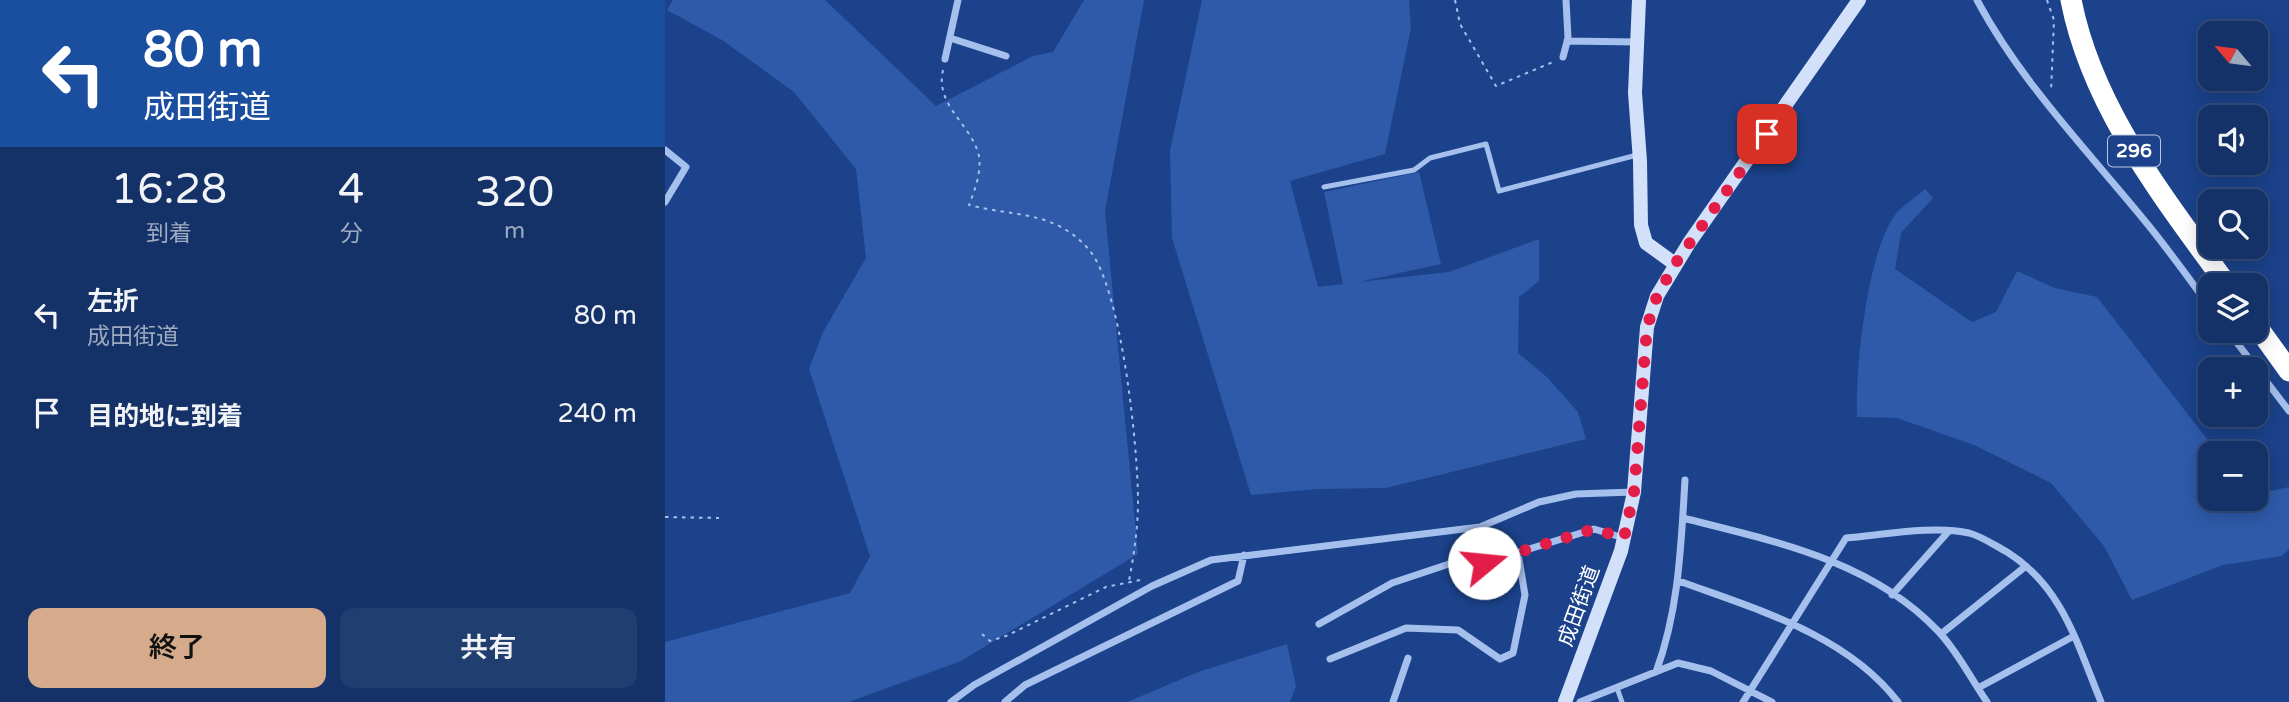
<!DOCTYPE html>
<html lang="ja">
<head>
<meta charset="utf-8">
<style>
  body { margin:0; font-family:"Varela Round","Noto Sans JP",sans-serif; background:#213e71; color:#f1f3f6; height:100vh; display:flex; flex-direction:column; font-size:26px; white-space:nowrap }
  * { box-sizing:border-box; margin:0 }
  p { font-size:23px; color:#9daac0 }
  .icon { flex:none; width:38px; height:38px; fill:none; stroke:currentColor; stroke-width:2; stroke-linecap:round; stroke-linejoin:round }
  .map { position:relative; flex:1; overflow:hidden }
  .drawer { display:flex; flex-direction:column; background:#143268; width:665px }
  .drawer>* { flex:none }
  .banner { background:#1a4fa0; color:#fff; overflow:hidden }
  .needle { width:46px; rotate:299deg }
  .buttons { position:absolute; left:1533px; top:21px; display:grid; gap:14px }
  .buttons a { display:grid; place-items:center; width:70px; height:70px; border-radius:14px; background:#143268; box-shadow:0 4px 18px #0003,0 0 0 2px #334d7c; font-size:35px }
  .pin { position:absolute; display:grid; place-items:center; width:60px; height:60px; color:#fff; margin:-30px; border-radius:14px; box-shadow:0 4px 10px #0006 }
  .me { position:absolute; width:77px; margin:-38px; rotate:73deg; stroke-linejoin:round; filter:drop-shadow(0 0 5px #0008) }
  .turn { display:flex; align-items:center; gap:24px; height:147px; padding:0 28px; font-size:32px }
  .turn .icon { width:91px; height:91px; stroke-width:2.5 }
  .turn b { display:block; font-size:49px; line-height:60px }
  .eta { display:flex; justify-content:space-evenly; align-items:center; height:119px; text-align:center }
  .eta b { font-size:42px; font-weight:600; line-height:49px }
  .button { display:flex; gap:14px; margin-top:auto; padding:14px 28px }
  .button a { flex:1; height:80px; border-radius:14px; background:#d6ab8b; color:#111; font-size:28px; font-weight:600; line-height:80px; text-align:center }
  .button a+a { background:#213e71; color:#f1f3f6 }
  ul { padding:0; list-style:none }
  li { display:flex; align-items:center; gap:21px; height:98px; padding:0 28px }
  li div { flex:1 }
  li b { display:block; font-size:26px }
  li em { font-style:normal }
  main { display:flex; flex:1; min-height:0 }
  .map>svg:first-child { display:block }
  .green { fill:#2e5aa9 }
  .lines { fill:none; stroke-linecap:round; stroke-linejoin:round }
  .path { stroke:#a6c0ed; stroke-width:2; stroke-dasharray:3.5 5; stroke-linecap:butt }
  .lane { stroke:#a6c0ed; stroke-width:5 }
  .street { stroke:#a6c0ed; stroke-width:7 }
  .secondary { stroke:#d3e0f9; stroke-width:14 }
  .highway { stroke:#fff; stroke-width:21 }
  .route { stroke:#e11d48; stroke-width:12; stroke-dasharray:0 21.6 }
  .labels { text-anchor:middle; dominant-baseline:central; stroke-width:6; stroke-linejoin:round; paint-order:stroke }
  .shield { fill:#1b428b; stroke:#bbc6dc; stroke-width:2 }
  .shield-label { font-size:19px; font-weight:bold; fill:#fff }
  .street-label { font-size:21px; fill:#fff; stroke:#1b428b }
</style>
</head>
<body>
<main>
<section class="drawer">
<div class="banner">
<div class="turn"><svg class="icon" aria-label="left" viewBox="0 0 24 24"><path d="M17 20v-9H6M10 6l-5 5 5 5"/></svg><div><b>80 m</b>成田街道</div></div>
</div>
<div class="eta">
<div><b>16:28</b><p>到着</p></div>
<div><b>4</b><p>分</p></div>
<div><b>320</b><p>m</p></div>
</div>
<ul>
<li><svg class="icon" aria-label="left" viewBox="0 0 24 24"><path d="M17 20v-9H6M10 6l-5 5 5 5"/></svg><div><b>左折</b><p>成田街道</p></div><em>80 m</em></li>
<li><svg class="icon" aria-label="arrive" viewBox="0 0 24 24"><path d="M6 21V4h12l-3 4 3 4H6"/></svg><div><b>目的地に到着</b></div><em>240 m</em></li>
</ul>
<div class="button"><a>終了</a><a>共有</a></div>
</section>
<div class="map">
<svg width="1624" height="702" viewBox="0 0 1624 702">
  <rect width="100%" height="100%" fill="#1b428b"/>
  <path class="green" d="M8,0H160L271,106L368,56L388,52L419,0H479L440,211L473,554L296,661L184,702H0V642L185,593L205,556L144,369L158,332L201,258L191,169L129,92L57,40L2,10Z
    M537,0H744L746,28L720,154L625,181L653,287L678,284L659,192L754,172L776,264L694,282L784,272L874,239V281L854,297L853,353L882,377L913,412L921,439L721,488L652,489L586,495L507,238L505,151Z
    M1260,189L1268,198L1236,233L1230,269L1307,322L1331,312L1352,271L1390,288L1432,297L1553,453H1545V499H1591V494L1624,487V549L1617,556L1558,565L1467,600L1439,546L1386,483L1309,445L1232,418L1192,417C1190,369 1202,257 1228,218C1235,207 1250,198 1260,189Z
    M622,644L631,686L625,702H462L533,672Z"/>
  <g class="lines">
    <path class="path" d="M790,0L795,24L831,86L888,62
      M1382,0L1389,20L1386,92
      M278,70C270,104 303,122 313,152C318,168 310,190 304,205C350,217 391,210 425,251C457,291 473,448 473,501C473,528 469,554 464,581
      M0,517L54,518
      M317,634L325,641L341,636L441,587L475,580"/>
    <path class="lane" d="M659,187L749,170L765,158L821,144L834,191L972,155
      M952,688L957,702"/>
    <path class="street" d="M1312,0C1357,84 1424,152 1484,226C1505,252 1525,280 1545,307
      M285,38L341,56
      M902,41L971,42
      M898,57L903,38L901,0
      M280,59L293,0
      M0,150L21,167L0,202
      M1563,331L1624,411
      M1018,518C1108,541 1206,560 1273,631C1293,652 1306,679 1322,702
      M1014,581C1090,609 1181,634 1233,702
      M1227,595L1283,532
      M654,624L727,583L796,560L819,563L929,529L959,538
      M1276,634L1361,566
      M665,659L741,628L793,630L835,659L848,653L860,595L853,553
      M991,672C1014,610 1016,545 1020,480
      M1313,688L1409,636
      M286,702L309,685L487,586L546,560L815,527L874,502L911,494L969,492
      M340,702L360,685L573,581L579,555
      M728,702L743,658
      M915,702L1013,663L1046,671L1107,702
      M1078,702L1181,538C1217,535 1269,525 1304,533C1318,537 1329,545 1342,552C1398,587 1412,644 1436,702"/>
    <path class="secondary" d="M974,0L970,93L975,161L976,225L981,243L1010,264
      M900,702L956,551L969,492L982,327L992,296L1024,243L1194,0"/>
    <path class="highway" d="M1406,0C1427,108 1499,198 1562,285
      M1591,325L1624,371"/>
  </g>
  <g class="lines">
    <path class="route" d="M819,563L929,529L959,538L969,492L982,327L992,296L1010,264L1102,134"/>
  </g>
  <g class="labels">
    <rect class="shield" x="1443" y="135.5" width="52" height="31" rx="5"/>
    <g class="shield-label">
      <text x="1469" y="151">296</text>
    </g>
    <g class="street-label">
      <text transform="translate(914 606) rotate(-70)">成田街道</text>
    </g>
  </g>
</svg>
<div class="buttons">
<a><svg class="needle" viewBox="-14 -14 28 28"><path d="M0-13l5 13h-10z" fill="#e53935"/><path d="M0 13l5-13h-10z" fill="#9daac0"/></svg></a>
<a><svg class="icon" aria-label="sound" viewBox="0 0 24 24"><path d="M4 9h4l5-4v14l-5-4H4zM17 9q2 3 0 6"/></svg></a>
<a><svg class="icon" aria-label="search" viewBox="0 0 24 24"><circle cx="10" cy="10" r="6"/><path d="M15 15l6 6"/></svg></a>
<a><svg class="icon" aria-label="layers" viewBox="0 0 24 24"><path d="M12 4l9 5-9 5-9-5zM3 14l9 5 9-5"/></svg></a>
<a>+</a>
<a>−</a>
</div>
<div class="pin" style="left:1102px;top:134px;background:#d93025"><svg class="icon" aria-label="arrive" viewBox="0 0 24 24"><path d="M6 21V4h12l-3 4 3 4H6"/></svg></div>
<svg class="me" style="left:819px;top:563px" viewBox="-20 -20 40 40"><circle r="19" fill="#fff"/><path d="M0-13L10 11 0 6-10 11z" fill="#e11d48"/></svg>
</div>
</main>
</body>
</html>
